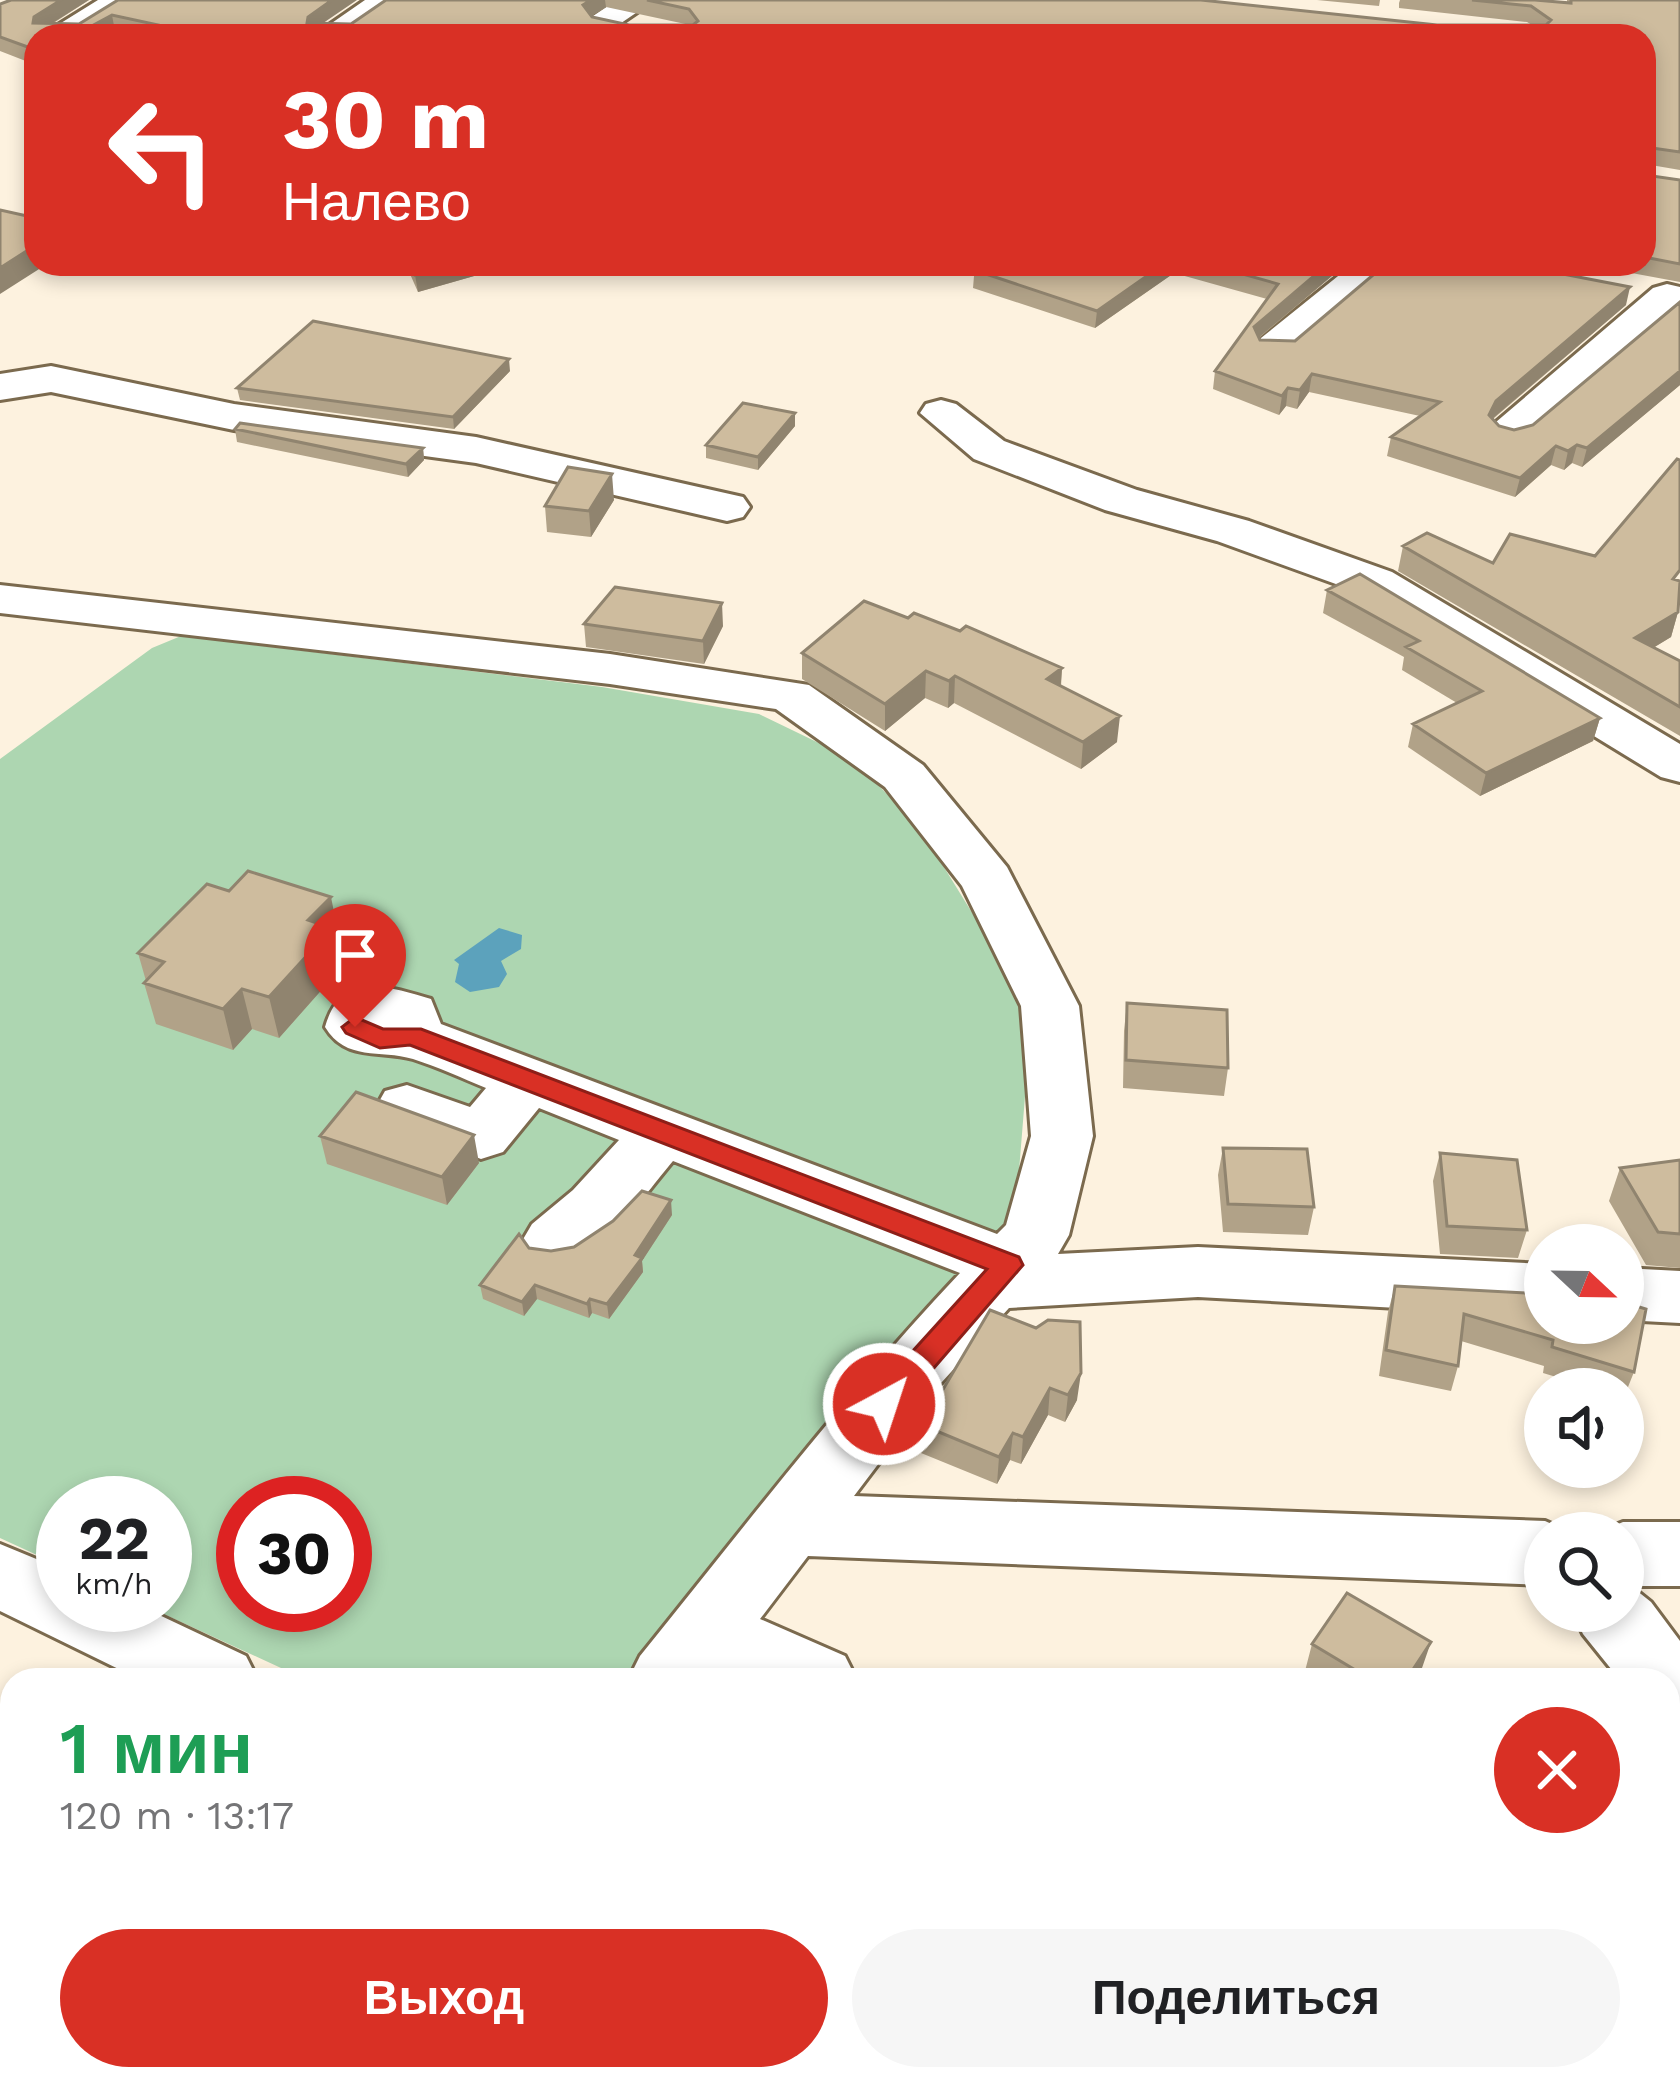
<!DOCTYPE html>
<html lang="ru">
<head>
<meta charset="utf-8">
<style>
  body { margin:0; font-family:"Work Sans",sans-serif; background:#f6f6f6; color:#202124; height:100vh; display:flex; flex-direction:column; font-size:45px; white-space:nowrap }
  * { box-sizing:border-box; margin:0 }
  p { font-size:39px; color:#757577 }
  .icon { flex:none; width:66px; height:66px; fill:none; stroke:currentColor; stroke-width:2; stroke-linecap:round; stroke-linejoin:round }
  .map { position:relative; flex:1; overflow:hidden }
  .panel { position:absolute; left:0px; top:1668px; width:1680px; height:423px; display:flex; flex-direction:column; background:#fff; border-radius:36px 36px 0 0; box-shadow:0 6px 18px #0003 }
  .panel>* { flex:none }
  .banner { position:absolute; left:24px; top:24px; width:1632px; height:252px; border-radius:36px; box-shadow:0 6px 18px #0003; background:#d93025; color:#fff; overflow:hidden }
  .needle { width:78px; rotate:112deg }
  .tools { position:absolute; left:1524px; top:1224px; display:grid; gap:24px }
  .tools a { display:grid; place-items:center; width:120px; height:120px; border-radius:50%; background:#fff; box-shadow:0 6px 18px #0003; font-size:60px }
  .speed { position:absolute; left:36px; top:1476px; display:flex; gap:24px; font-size:60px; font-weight:700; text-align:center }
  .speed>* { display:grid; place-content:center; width:156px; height:156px; border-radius:50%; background:#fff; box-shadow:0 6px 18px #0003; line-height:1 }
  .speed small { font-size:30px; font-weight:400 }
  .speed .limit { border:18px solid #d22; background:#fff; color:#111 }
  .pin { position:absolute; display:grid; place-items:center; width:102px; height:102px; color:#fff; margin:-123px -51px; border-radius:50% 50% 50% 0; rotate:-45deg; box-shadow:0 0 12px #0007 }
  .pin .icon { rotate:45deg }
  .me { position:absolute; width:132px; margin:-66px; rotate:40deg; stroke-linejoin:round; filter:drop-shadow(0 0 9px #0008) }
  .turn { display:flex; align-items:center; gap:42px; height:252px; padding:0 60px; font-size:54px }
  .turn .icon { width:156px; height:156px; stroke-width:2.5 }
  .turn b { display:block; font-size:84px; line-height:102px }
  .round { display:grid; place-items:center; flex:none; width:126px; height:126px; border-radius:63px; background:#f6f6f6 }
  .head { display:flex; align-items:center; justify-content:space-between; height:204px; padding:0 60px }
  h1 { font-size:72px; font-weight:600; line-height:90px; color:#1e9e55 }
  .button { display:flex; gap:24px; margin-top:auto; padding:24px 60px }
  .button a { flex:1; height:138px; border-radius:72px; background:#d93025; color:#fff; font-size:48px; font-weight:600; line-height:138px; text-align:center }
  .button a+a { background:#f6f6f6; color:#202124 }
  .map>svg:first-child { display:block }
  .green { fill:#add6b1; fill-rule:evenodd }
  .water { fill:#5ca2bc }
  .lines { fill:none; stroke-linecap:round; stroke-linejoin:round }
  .minor-casing { stroke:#7b6a4e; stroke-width:6 }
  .minor { fill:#fff; fill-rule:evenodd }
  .wall { fill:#b1a288; fill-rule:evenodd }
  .shaded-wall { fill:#90846f }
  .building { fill:#cebc9e; stroke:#90846f; stroke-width:3 }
  .route { fill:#d93025; stroke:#8d1f18; stroke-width:3 }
</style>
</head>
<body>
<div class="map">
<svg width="1680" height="2090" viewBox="0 0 1680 2090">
  <rect width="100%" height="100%" fill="#fdf2df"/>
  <path class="green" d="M181,636L602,687L759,714L852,759L918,825L1032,1010L1016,1208L981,1255L627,1680H307L144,1605H165V1503H63V1567L0,1538V759L152,648ZM243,1503H345V1605H243Z"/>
  <path class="water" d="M499,928L522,935L521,949L501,961L507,974L499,987L470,992L455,982L459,964L454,960Z"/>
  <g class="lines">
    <defs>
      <path id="minor" d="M98,0H138L80,36H40Z
        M365,0H403L351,36H313Z
        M617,0H655L602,36H563Z
        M1353,264H1396L1289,356H1261L1255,347L1261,338Z
        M1667,284L1680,287V305L1526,440L1511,444L1496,440L1489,431L1496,422L1653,288Z
        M51,366L234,404L476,437L743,497L750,507L743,517L727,521L476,463L234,430L51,392L0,400V374Z
        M941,400L956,404L1004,441L1137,490L1249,521L1392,572L1680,744V782L1661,777L1358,592L1217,541L1105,510L974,459L920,413L926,404Z
        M0,585L610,654L809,685L923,765L1007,867L1079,1006L1093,1136L1069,1235L1058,1254L1198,1247L1545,1264V1316L1198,1297L1009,1308L932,1393L854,1496L1545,1521L1572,1533H1545V1585L808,1556L760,1619L845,1656L857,1680H739L718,1673L713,1680H628L640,1656C745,1526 845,1395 960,1273L673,1161C638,1202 592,1277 532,1258L522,1241L532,1224L573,1190L619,1140L539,1108L503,1152L481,1159L385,1123L376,1107L385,1091L407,1085L470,1107L486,1088C462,1078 438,1067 413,1059C380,1049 346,1062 325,1027C341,970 387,986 431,999L441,1024L997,1234L1006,1225L1031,1136L1021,1006L962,886L885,787L776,709L610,684L0,613Z
        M1623,1268L1680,1271V1323L1623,1320Z
        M1623,1522H1680V1586H1631L1651,1602L1680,1641V1787L1668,1791V1680H1620L1583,1634L1572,1611H1623V1533H1596Z
        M0,1544L63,1570V1605H138L246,1656L258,1680H141L0,1611Z
        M128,2079H221L217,2090H124Z
        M767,2079H864L868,2090H771Z"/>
    </defs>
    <use href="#minor" class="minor-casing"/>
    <use href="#minor" class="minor"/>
  </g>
  <path class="wall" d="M89,0L52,24H79L118,0L323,24H351L386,0H1201L1437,25H1532L1527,22L1399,8V3L1400,0H1535L1567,3V0H1680V170L1645,164V175L1680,180V282L1583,264H1644V36H139L115,31L36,36V65L0,51V4ZM606,7L690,25H629L591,16Z
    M1317,0H1380L1379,6Z
    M409,264H516L418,292L410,274Z
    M975,264H1346L1259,338L1260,340L1295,341L1626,305L1493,419L1499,426L1514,430L1533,425L1680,302V385L1582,467L1572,463L1564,470L1551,465L1515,497L1387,456L1391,437L1420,416L1309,392L1297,409L1286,406L1279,415L1213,389L1215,371L1267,299L1174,273L1095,328L973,288Z
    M510,371L454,429L240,400L237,388Z
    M795,413V426L758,470L706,458V445Z
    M235,429L423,448L424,460L408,477L237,442Z
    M614,500L591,537L547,532L545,506Z
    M1403,546L1493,563L1595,556L1678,612L1671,637L1653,648L1680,661V736L1398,571Z
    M1327,590L1600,718L1593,741L1480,796L1408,747L1413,724L1457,703L1402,670L1404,657L1323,613Z
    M908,618L1062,668L1061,687L1117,742L1081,769L954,703L948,708L925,698L885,731L802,679V653Z
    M584,624L723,626L704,664L586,647Z
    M339,937L335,941L341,968L279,1038L252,1029L233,1050L156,1024L144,983L146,981L138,953Z
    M1127,1003L1228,1068L1224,1096L1123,1088L1124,1031Z
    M320,1136L479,1163L447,1205L327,1164Z
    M1223,1148L1314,1207L1308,1235L1223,1232L1218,1175Z
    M1440,1153L1527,1230L1518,1258L1440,1254L1433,1181Z
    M1680,1160V1268L1646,1265L1609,1201L1620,1168Z
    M672,1215L642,1261L643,1272L609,1319L592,1313L589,1318L537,1299L524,1316L483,1299L480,1285L529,1248L551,1251L574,1247Z
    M1395,1286L1545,1294L1634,1372L1624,1397L1623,1389H1596L1543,1373L1544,1366L1461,1341L1458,1366L1451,1391L1379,1376L1388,1312Z
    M990,1310L1077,1400L1065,1422L1048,1415L1021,1464L1010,1460L997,1484L921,1453L922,1425Z
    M1312,1644L1422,1668L1414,1680H1320L1305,1671Z
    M1668,1813H1680V1889L1668,1882Z"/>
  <path class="shaded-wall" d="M61,0H89L38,32L33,23L34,17Z
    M332,0H357L310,32L307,23L308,17Z
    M591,0H605L606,7L585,20L583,5Z
    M112,15L115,31L106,36H73Z
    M36,245V264H47L0,294V268Z
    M453,264H516L418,292L415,275Z
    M1164,264H1175L1174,273L1095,328L1097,311Z
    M1328,264H1346L1251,344L1254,327Z
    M1630,287L1626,305L1492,419L1489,415L1496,401Z
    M509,359L510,371L454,429L453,417Z
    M1680,371V385L1582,467L1587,448Z
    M1312,374L1309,392L1297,409L1300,390Z
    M1288,388L1286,406L1279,415L1282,396Z
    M795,413V426L758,470V457Z
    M1577,445L1572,463L1564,470L1568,451Z
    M1556,446L1551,465L1515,497L1520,478Z
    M423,448L424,460L408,477L406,464Z
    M612,474L614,500L591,537L589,511Z
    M722,603L723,626L704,664L703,641Z
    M1678,612L1671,637L1628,663L1635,638Z
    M1062,668L1060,694L1047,679Z
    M926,671L925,698L885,731V704Z
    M955,676L954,703L948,708L949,681Z
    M1120,716L1117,742L1081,769L1083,742Z
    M1600,718L1593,741L1480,796L1486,773Z
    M331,897L339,937L335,941L341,968L279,1038L269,997L308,920Z
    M242,989L252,1029L233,1050L223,1009Z
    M474,1135L479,1163L447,1205L442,1177Z
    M671,1200L672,1215L642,1261L643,1272L609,1319L607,1304L635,1255Z
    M535,1285L537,1299L524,1316L522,1302Z
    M590,1299L592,1313L589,1318L587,1304Z
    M1081,1373L1077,1400L1065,1422L1068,1395Z
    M1050,1388L1048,1415L1021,1464L1023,1437Z
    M1013,1433L1010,1460L997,1484L999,1457Z
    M1431,1642L1422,1668L1414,1680H1406Z
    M12,1853V1909L0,1925V1868Z
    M906,2079L914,2080L906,2090H897Z"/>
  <path class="building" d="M11,0H61L34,17L33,23L79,24L118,0H332L308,17L307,23L351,24L386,0H591L583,5L592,17L629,25H693L698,21L689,9L647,0H1201L1437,25H1546L1551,20L1531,6L1472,0H1535L1571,3V0H1680V152L1645,147V175L1680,180V264L1644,257V36H209L112,15L73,36H36V50L0,37V4Z
    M0,210L36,218V245L0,268Z
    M411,264H453L415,275Z
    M984,264H1164L1097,311L974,270Z
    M1207,264H1328L1254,327L1260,340L1295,341L1386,264H1511L1630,287L1496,401L1489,415L1499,426L1514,430L1533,425L1680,302V371L1587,448L1577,445L1568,451L1556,446L1520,478L1391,437L1440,402L1312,374L1300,390L1288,388L1282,396L1215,371L1278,284Z
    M313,321L509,359L453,417L237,388Z
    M743,403L795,413L758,457L706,445Z
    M240,423L423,448L406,464L235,429Z
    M1677,459L1680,460V570L1673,579L1680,581L1678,612L1635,638L1680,661V707L1403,546L1427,533L1493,563L1510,534L1595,556Z
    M568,467L612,474L589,511L545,506Z
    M1360,574L1600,718L1486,773L1413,724L1482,691L1406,647L1419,641L1327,590Z
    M615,587L722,603L703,641L584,624Z
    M864,601L908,618L914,613L960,631L966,626L1062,668L1047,679L1120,716L1083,742L955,676L949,681L926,671L885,704L802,653Z
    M248,871L331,897L308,920L332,928L269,997L242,989L223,1009L144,983L164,962L138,953L207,884L229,891Z
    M1127,1003L1227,1010L1228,1068L1126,1060Z
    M356,1092L474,1135L442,1177L320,1136Z
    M1223,1148L1307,1149L1314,1207L1228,1204Z
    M1440,1153L1517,1160L1527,1230L1447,1226Z
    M1680,1160V1234L1658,1232L1620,1168Z
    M642,1191L671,1200L635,1255L642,1258L607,1304L590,1299L587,1304L535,1285L522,1302L480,1285L519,1234L529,1248L551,1251L574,1247L613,1221Z
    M1395,1286L1545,1294V1323H1623V1302L1646,1309L1634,1372L1552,1347L1553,1340L1464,1314L1458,1366L1386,1350Z
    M990,1310L1036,1328L1048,1320L1080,1322L1081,1373L1068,1395L1050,1388L1023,1437L1013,1433L999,1457L922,1425Z
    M1347,1593L1431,1642L1406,1680H1372L1312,1644Z
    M0,1727L12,1733V1853L0,1868Z
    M1671,1808L1680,1813V1859L1668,1853V1814Z
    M343,2079H349L358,2090H331Z
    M870,2079H906L897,2090H872L864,2083Z
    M1234,2079H1434L1428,2090H1226Z
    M1539,2079H1602L1616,2090H1532Z"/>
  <path class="route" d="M355,1017L383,1029H421L1019,1257L1023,1265L895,1413L884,1417L873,1413L868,1404L873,1395L987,1269L410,1045L380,1048L346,1033L342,1027Z"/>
</svg>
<div class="tools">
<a><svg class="needle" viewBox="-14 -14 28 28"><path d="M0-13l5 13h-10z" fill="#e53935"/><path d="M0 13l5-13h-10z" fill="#757577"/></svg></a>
<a><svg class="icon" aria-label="sound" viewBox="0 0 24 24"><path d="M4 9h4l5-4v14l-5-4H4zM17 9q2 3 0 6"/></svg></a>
<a><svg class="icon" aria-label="search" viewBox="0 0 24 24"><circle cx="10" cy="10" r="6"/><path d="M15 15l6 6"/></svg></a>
</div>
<div class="speed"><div>22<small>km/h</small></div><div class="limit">30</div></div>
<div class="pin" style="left:355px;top:1027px;background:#d93025"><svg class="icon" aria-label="arrive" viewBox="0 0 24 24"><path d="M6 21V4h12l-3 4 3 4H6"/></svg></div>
<svg class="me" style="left:884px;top:1404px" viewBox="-20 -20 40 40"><circle r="17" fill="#d93025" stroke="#fff" stroke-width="3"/><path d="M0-11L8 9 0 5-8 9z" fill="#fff"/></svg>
<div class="banner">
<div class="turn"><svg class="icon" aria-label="left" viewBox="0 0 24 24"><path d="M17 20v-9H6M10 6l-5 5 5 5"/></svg><div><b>30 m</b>Налево</div></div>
</div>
<section class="panel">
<div class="head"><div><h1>1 мин</h1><p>120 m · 13:17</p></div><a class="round" style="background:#d93025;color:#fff"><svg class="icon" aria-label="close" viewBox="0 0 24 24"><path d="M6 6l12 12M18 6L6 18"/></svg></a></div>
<div class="button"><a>Выход</a><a>Поделиться</a></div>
</section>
</div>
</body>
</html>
